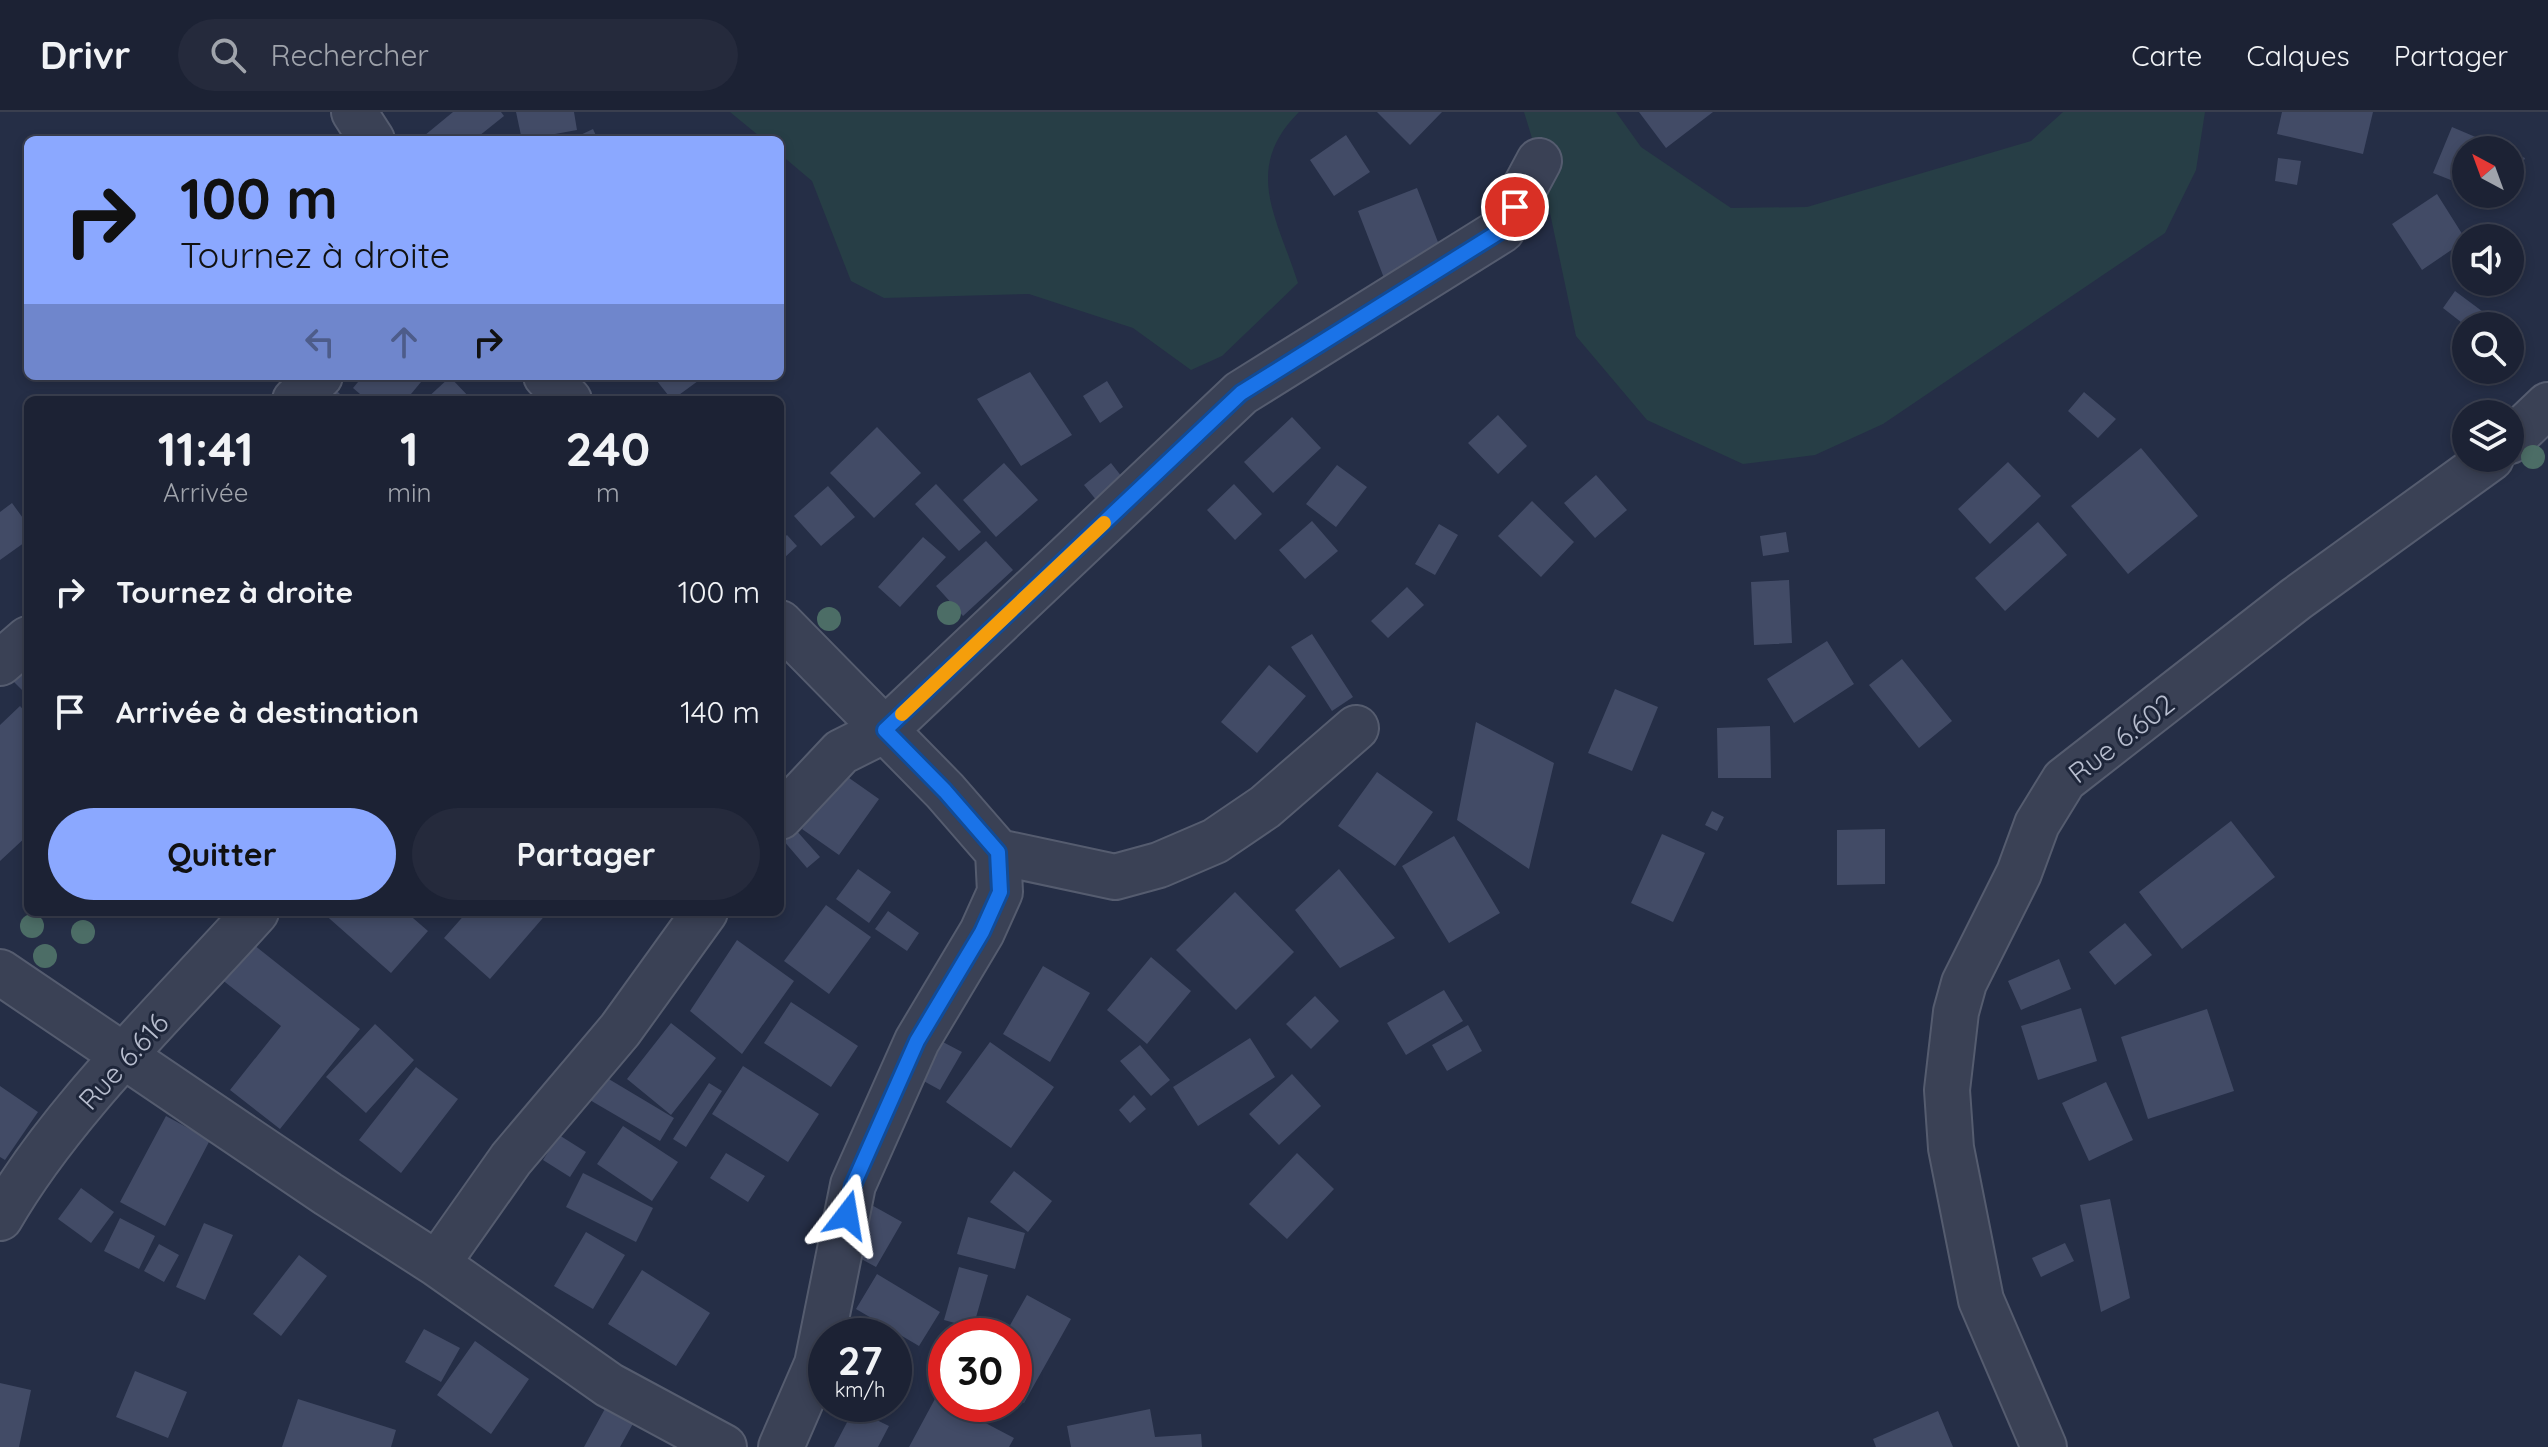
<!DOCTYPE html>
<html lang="fr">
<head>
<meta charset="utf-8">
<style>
  body { margin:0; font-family:Quicksand,sans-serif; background:#252a3c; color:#f1f3f6; height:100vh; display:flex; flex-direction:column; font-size:30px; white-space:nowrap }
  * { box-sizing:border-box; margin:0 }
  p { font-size:26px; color:#a0a4ac }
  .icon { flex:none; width:44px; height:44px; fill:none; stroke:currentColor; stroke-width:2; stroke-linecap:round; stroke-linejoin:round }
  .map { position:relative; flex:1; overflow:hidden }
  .drawer { position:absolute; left:24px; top:284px; width:760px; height:520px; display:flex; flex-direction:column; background:#1c2234; border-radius:12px; box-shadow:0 4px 12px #0003,0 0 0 2px #3a3f4f }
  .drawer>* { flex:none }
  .hud { position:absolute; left:24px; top:24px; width:760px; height:244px; border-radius:12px; box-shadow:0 4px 12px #0003,0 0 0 2px #3a3f4f; background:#8ba8ff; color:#111; overflow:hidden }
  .needle { width:52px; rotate:319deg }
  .controls { position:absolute; left:2452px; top:24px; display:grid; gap:16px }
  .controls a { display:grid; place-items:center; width:72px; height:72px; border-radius:50%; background:#1c2234; box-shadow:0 4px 12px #0003,0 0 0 2px #3a3f4f; font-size:40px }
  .speed { position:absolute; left:808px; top:1206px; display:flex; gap:16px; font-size:40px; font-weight:700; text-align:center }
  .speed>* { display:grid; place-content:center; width:104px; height:104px; border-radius:50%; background:#1c2234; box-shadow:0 4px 12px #0003,0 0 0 2px #3a3f4f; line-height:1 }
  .speed small { font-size:20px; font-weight:400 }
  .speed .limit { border:12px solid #d22; background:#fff; color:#111 }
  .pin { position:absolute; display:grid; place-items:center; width:68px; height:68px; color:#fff; margin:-34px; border:4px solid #fff; border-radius:50%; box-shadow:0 2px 8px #0007 }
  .me { position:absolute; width:88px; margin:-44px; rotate:14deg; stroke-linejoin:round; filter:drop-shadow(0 0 6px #0008) }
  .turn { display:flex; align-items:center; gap:28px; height:168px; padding:0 24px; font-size:36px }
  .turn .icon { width:104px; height:104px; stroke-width:2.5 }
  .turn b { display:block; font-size:56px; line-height:68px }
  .lanes { display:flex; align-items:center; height:76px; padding:0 24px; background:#0003; justify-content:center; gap:40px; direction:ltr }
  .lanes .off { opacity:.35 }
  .eta { display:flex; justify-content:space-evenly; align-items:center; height:136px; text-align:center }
  .eta b { font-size:48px; font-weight:800; line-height:56px }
  .cta { display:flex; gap:16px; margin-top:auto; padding:16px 24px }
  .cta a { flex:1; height:92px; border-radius:48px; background:#8ba8ff; color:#111; font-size:32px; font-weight:800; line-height:92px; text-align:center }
  .cta a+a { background:#252a3c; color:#f1f3f6 }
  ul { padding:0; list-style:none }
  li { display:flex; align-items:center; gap:24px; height:120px; padding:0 24px }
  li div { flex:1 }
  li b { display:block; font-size:30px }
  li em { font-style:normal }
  header { display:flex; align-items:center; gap:48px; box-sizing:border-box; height:112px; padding:0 40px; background:#1c2234; border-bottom:2px solid #3a3f4f }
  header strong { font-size:38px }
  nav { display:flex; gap:44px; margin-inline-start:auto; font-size:28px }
  .search { width:560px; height:72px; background:#252a3c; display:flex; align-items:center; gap:20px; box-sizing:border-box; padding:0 28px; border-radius:44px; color:#a0a4ac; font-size:30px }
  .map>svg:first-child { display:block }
  .green { fill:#273e46 }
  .building { fill:#424b66 }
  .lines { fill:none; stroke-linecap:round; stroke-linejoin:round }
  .minor-casing { stroke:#555c6f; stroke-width:48 }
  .minor { stroke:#3a4155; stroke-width:44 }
  .tree { fill:#4c6d66 }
  .route-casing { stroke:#114b97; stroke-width:20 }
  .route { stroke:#1a73e8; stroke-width:14 }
  .slow { stroke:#f59e0b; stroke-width:14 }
  .labels { text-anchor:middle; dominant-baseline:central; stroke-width:6; stroke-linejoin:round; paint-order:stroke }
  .street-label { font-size:28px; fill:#b7bdce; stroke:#1e263a }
</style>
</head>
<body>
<header>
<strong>Drivr</strong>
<div class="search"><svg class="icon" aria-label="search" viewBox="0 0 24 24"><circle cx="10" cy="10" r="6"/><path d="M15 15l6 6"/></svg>Rechercher</div>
<nav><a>Carte</a><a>Calques</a><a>Partager</a></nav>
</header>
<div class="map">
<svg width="2548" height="1335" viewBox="0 0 2548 1335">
  <rect width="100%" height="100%" fill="#252e46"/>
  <path class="green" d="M730,0H1299C1242,57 1277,105 1298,171L1222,244L1191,258L1133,216L1029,182L884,186L851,169L812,69L780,42V28H764Z
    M1524,0H1616L1641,35L1731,96L1807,95L2031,29L2063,0H2205L2196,58L2165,121L1883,312L1815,343L1743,352L1647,308L1576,224L1539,49Z"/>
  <path class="building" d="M453,0H501L504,4L474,28H419Z
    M516,0H574L577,18L522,28Z
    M1377,0H1442L1410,33Z
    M1639,0H1713L1666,36Z
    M2282,0H2373L2363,42L2277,22Z
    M2452,15L2506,38H2466V74L2433,61Z
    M593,17L598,28H570Z
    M1346,23L1370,60L1334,84L1310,48Z
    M2510,40L2525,46L2510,80Z
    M2278,46L2301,49L2297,73L2275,69Z
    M1417,76L1443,143L1384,166L1358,99Z
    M2437,82L2466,128L2422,158L2392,112Z
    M2485,82H2509L2506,90Z
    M2455,179L2502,214H2466L2443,196Z
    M1030,260L1072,323L1021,354L977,287Z
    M363,264H426L406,288H367L353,276Z
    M653,264H694L698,269L672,288Z
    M450,265L472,288H425Z
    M1107,269L1123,295L1100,311L1083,284Z
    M337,279L346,288H328Z
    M2084,280L2116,307L2098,326L2068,299Z
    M1498,303L1527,334L1498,362L1468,331Z
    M1292,305L1321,336L1273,381L1244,350Z
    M877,315L921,361L874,406L830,361Z
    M2141,336L2198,404L2128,462L2071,394Z
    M2008,350L2041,384L1990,432L1958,397Z
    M1004,351L1038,388L996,425L963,388Z
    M1111,351L1133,379L1106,400L1084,373Z
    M1337,353L1367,375L1336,415L1306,392Z
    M1596,363L1627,398L1595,426L1564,391Z
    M936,372L981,420L959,439L915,392Z
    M1234,372L1262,402L1235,428L1207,398Z
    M828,374L855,405L821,434L794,404Z
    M1532,389L1574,430L1541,465L1498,424Z
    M12,391L28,413V428L0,448V400Z
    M1312,409L1338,439L1305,467L1279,438Z
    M2038,410L2067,443L2005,499L1975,466Z
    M1439,412L1458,423L1435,463L1415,452Z
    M1786,420L1789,440L1763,444L1760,424Z
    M787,423L797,434L783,447L780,428Z
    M923,425L946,445L900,495L878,475Z
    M986,429L1013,458L963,504L936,474Z
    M1789,468L1792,531L1754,533L1751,470Z
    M1407,475L1424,493L1388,526L1371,509Z
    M1312,522L1353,585L1332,599L1291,535Z
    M1827,529L1854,572L1794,611L1767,567Z
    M1902,547L1952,609L1919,636L1869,573Z
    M28,553V584L12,568Z
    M1269,553L1306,584L1257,641L1221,610Z
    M1615,577L1658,595L1632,659L1588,641Z
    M20,594L28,603V723L0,749V613Z
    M1476,610L1554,651L1529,757L1457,708Z
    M1770,614L1771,666H1718L1717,616Z
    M1377,660L1433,700L1395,754L1338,714Z
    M842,661L879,687L839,743L802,717Z
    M1712,699L1724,705L1717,719L1705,713Z
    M2231,709L2275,765L2182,837L2139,780Z
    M795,717L820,745L807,756L783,728Z
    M1885,717V772L1837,773V718Z
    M1662,722L1705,741L1673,810L1631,791Z
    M1454,724L1500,801L1449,831L1402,754Z
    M858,757L891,780L869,811L836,787Z
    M1339,757L1395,826L1340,856L1295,798Z
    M1235,780L1294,840L1236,898L1176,838Z
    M826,793L871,825L829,882L784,849Z
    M888,799L919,821L907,839L875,817Z
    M322,800H406L428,819L391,861Z
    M467,800H548L490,867L444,826Z
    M2125,811L2152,843L2115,873L2089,840Z
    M245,826L360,917L280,1017L230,978L281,914L216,863Z
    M737,828L794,869L742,942L690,899Z
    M1151,845L1191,879L1147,932L1107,898Z
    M2059,847L2071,877L2021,898L2008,869Z
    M1043,854L1090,881L1050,950L1003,922Z
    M1444,878L1463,909L1406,943L1387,911Z
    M1315,884L1339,909L1311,937L1286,912Z
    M791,890L858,934L831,975L764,931Z
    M2081,896L2097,949L2038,968L2021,914Z
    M2207,897L2234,979L2148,1007L2121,925Z
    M671,911L716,946L671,1003L627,967Z
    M375,912L414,948L366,1001L326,965Z
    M1468,913L1482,939L1447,959L1432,933Z
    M1250,926L1275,965L1198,1014L1173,975Z
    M941,929L962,940L940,978L920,967Z
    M990,930L1054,975L1011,1036L946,990Z
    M1140,933L1170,968L1151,984L1120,949Z
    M743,954L819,1002L788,1050L712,1002Z
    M416,955L458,987L401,1061L359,1028Z
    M597,960L674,1006L660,1029L583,984Z
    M1292,962L1321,994L1279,1033L1249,1002Z
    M2106,970L2133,1028L2089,1049L2062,991Z
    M709,971L722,979L686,1035L673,1027Z
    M0,974L38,1000L5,1048L0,1045Z
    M1134,983L1146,997L1130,1011L1119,998Z
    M166,1004L210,1028L165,1114L120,1090Z
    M623,1014L678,1050L652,1089L597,1052Z
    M559,1023L586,1040L570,1065L543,1048Z
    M726,1041L765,1064L748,1090L710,1066Z
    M1297,1041L1334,1077L1287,1127L1249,1092Z
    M1014,1059L1052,1089L1028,1120L990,1090Z
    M583,1061L653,1096L636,1130L566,1095Z
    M81,1076L114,1100L91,1131L58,1107Z
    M2110,1087L2130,1186L2101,1200L2080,1093Z
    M868,1091L902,1110L876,1155L843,1137Z
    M968,1105L1025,1121L1015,1157L957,1142Z
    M120,1106L155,1124L139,1157L104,1139Z
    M204,1111L233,1123L205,1188L176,1175Z
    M586,1120L625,1143L593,1197L554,1174Z
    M2065,1131L2074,1149L2041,1165L2032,1146Z
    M159,1132L179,1143L164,1170L144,1159Z
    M299,1143L327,1164L281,1224L253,1202Z
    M959,1155L988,1163L973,1216L944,1208Z
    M642,1158L710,1201L676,1254L608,1212Z
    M877,1162L940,1200L919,1234L856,1197Z
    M1027,1183L1071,1207L1024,1291L1014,1286V1224H1004Z
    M424,1217L460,1236L441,1270L405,1250Z
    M475,1229L529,1267L491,1322L437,1283Z
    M931,1241L946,1243V1262L929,1260Z
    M894,1246L907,1254L894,1277Z
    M135,1259L187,1280L168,1326L116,1305Z
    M0,1271L31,1278L19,1335H0Z
    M936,1285L1014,1326L1009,1335H909Z
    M298,1287L396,1318L391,1335H282Z
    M607,1293L635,1308L620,1335H584Z
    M854,1297L889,1314L878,1335H834Z
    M1150,1297L1155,1325L1201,1322L1202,1335H1071L1067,1314Z
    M1938,1299L1953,1335H1876L1873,1327Z"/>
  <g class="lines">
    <defs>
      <path id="minor" d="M354,0L372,28
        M546,264L569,288
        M295,288L320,264
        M2510,329L2548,293
        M780,511L945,679L998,740L1000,780L982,820L917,929L853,1073L817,1252L781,1335
        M0,551L28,527
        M780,705L841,640L885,618L1241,281L1502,118L1539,49
        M998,740L1115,765L1159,753L1215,729L1265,695L1356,616
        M0,860L328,1082L437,1152L609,1273L724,1335
        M0,1106C62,998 172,894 256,800
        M437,1152L511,1047L620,918L705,800
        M2044,1335L1981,1188L1951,1036L1947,978L1956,900L1964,871L2019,761L2037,712L2064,668L2296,487L2491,346"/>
    </defs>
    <use href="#minor" class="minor-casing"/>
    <use href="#minor" class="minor"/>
  </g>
  <g class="tree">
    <circle cx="2533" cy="345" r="12"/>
    <circle cx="949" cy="501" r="12"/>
    <circle cx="829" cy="507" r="12"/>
    <circle cx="32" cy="814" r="12"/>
    <circle cx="83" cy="820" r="12"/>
    <circle cx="45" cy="844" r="12"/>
  </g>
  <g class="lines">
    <defs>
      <path id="route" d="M847,1103L853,1073L917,929L982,820L1000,780L998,740L945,679L885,618L1241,281L1502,118L1515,95"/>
    </defs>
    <use href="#route" class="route-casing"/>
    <use href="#route" class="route"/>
    <path class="slow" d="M902,602L1104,411"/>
  </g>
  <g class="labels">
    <g class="street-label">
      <text transform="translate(2121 626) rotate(-38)">Rue 6.602</text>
      <text transform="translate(123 949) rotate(-48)">Rue 6.616</text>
    </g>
  </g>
</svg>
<div class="controls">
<a><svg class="needle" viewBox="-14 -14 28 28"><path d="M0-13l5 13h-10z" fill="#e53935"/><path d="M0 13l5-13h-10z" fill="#a0a4ac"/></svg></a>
<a><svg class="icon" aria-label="sound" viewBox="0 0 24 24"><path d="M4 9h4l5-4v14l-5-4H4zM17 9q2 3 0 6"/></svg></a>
<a><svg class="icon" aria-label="search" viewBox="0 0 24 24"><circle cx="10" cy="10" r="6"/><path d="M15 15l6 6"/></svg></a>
<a><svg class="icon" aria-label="layers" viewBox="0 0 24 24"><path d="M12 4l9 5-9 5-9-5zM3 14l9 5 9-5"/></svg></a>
</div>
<div class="speed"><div>27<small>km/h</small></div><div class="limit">30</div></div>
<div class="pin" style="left:1515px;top:95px;background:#d93025"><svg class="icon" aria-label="arrive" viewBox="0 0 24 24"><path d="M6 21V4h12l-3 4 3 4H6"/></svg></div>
<svg class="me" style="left:847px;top:1103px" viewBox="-20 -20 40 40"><path d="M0-17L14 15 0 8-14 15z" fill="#1a73e8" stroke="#fff" stroke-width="4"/></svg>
<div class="hud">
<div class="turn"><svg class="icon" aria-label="right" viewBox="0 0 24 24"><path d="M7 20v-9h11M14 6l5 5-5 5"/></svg><div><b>100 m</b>Tournez à droite</div></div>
<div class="lanes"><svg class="icon off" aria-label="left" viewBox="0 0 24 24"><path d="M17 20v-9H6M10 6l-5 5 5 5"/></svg><svg class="icon off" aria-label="ahead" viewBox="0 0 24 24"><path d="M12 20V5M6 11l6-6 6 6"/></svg><svg class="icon" aria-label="right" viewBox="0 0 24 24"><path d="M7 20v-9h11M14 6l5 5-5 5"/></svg></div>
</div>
<section class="drawer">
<div class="eta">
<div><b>11:41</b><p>Arrivée</p></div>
<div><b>1</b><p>min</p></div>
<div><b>240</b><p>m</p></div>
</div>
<ul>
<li><svg class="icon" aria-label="right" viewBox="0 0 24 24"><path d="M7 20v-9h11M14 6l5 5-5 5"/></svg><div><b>Tournez à droite</b></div><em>100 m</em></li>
<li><svg class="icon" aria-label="arrive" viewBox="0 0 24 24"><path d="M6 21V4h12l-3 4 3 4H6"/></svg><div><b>Arrivée à destination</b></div><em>140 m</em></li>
</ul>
<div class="cta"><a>Quitter</a><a>Partager</a></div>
</section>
</div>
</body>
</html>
